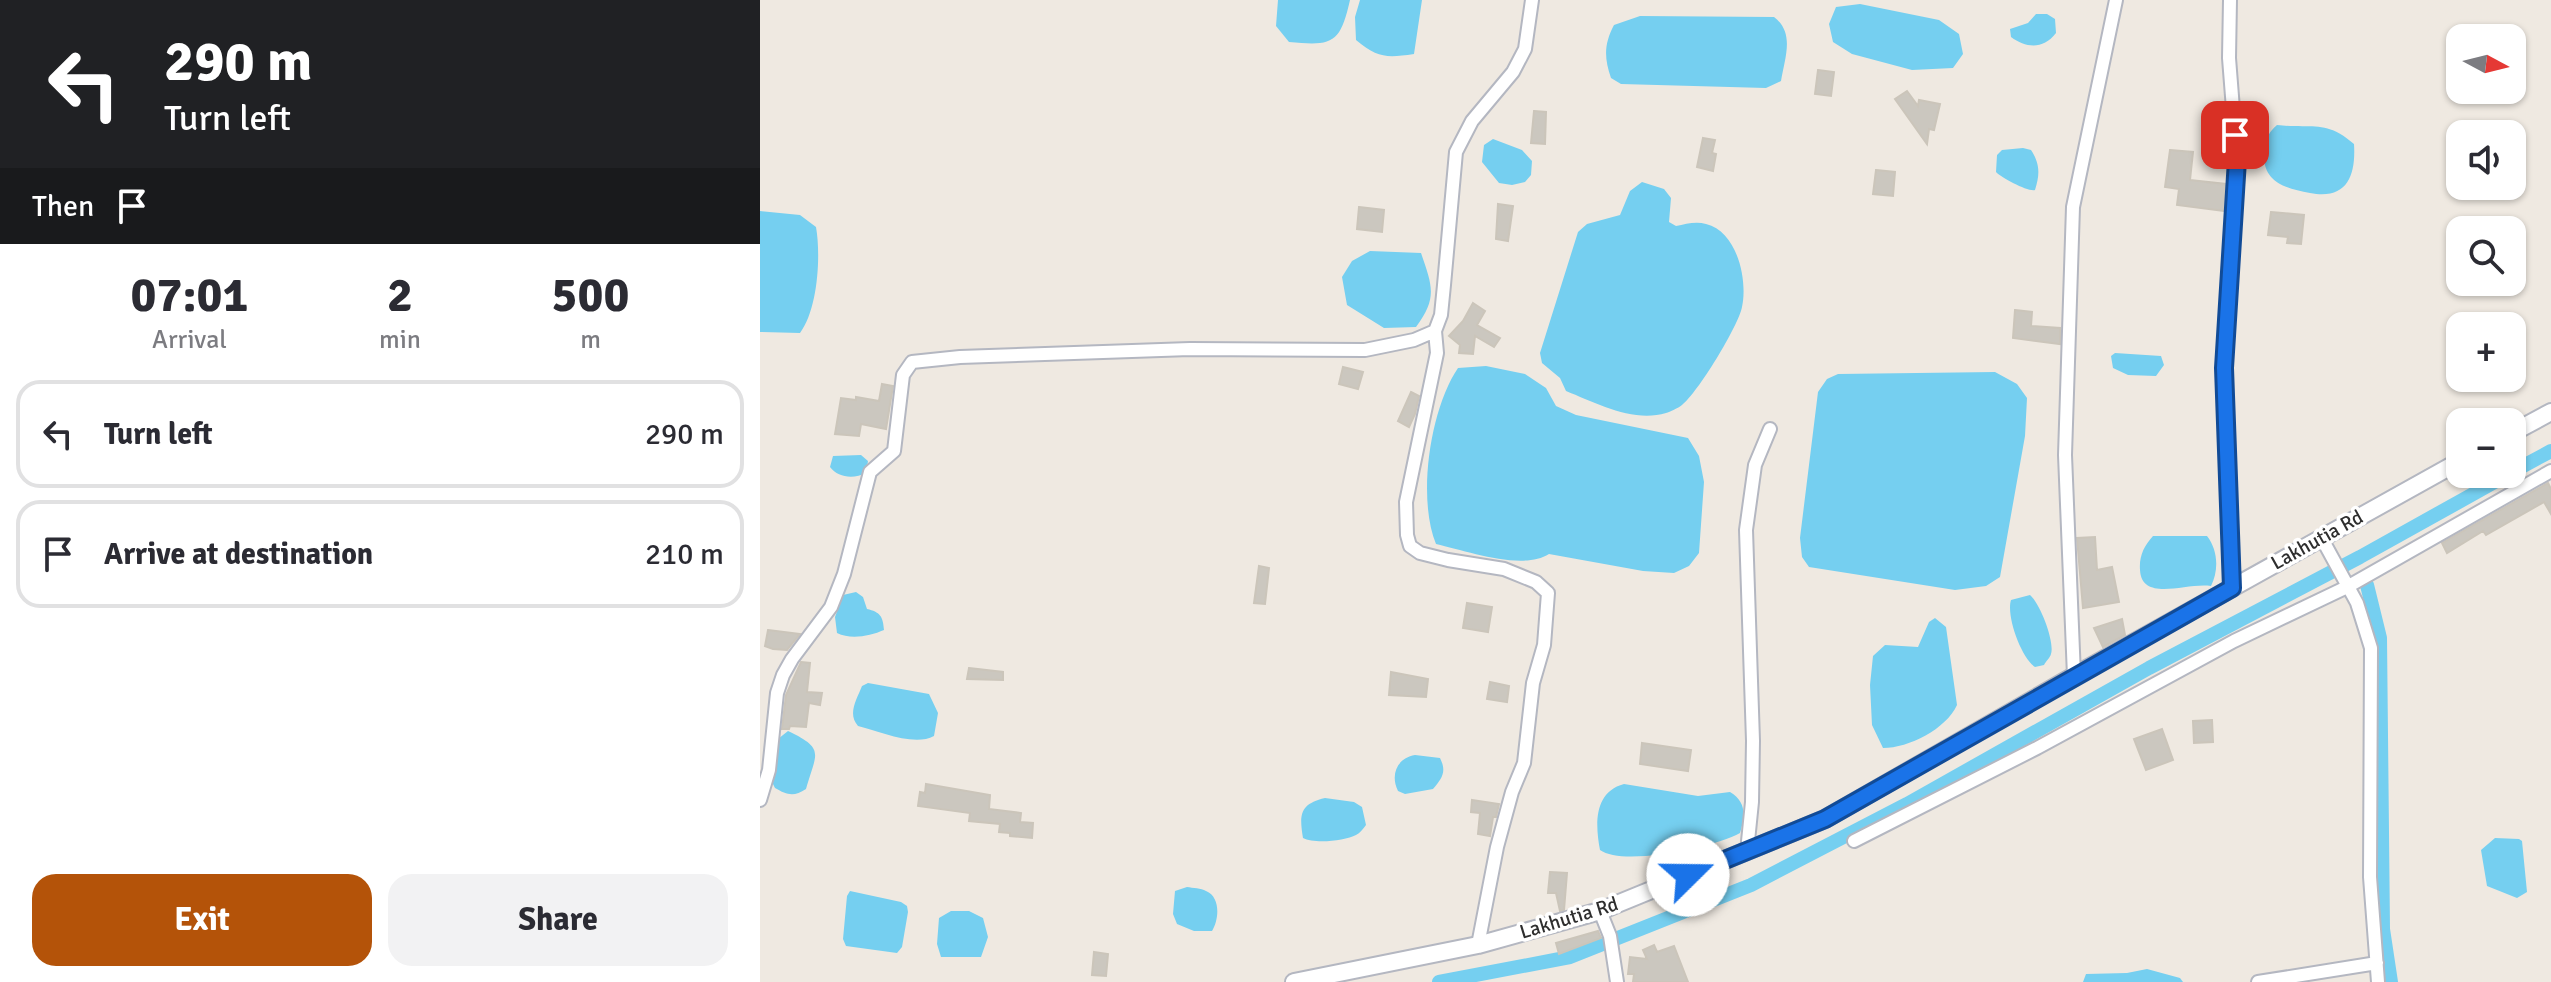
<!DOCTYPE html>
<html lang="en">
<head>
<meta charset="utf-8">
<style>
  body { margin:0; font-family:Signika,sans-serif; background:#f2f2f3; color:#2b2b33; height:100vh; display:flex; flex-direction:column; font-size:30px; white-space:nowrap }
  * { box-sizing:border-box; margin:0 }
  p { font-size:26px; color:#7c7c81 }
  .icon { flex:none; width:44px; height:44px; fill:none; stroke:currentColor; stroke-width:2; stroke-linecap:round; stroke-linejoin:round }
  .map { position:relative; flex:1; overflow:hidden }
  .drawer { display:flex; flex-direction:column; background:#fff; width:760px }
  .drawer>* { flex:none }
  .top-card { background:#202124; color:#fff; overflow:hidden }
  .needle { width:52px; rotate:97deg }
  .controls { position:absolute; left:1686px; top:24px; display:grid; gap:16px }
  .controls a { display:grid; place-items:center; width:80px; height:80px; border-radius:16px; background:#fff; box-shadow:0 2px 6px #0004; font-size:40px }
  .pin { position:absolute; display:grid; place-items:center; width:68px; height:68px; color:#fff; margin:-34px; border-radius:16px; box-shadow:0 4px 12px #0006 }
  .me { position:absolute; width:88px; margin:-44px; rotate:68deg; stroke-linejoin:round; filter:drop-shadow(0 0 6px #0008) }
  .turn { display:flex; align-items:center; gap:28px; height:168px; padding:0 32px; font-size:36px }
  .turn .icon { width:104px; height:104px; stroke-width:2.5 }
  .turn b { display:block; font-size:56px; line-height:68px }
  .then { display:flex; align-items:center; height:76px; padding:0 32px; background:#0003; gap:16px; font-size:30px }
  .eta { display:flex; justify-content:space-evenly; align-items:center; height:136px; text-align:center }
  .eta b { font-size:48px; font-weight:700; line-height:56px }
  .cta { display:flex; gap:16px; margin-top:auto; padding:16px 32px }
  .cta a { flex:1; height:92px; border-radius:24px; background:#b45309; color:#fff; font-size:32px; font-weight:700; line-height:92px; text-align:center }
  .cta a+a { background:#f2f2f3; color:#2b2b33 }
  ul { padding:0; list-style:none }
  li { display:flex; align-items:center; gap:24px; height:108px; margin:0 16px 12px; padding:0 16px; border:4px solid #e1e1e2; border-radius:24px }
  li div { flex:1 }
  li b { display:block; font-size:30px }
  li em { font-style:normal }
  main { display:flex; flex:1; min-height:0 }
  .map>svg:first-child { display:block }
  .water { fill:#75cff0 }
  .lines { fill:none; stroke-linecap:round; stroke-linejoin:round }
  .canal { stroke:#75cff0; stroke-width:14 }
  .building { fill:#cbc7bf; stroke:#cbc5ba; stroke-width:2 }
  .minor-casing { stroke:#b4b7c1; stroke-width:16 }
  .tertiary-casing { stroke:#b4b7c1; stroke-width:20 }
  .minor { stroke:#fff; stroke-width:12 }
  .tertiary { stroke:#fff; stroke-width:16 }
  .route-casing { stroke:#114b97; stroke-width:20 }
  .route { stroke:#1a73e8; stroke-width:14 }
  .labels { text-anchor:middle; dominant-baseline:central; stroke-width:7; stroke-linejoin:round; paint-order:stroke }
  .street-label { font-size:20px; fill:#2e2e2e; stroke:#fff }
</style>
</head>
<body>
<main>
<section class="drawer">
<div class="top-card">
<div class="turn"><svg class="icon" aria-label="left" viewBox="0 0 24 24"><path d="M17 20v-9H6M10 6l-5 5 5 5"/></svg><div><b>290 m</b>Turn left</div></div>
<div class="then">Then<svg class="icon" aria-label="arrive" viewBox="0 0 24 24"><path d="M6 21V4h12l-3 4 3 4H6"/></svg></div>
</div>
<div class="eta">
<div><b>07:01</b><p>Arrival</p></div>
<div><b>2</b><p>min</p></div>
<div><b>500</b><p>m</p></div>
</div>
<ul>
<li><svg class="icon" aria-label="left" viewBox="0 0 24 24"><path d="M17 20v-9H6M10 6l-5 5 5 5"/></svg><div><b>Turn left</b></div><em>290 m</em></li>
<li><svg class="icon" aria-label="arrive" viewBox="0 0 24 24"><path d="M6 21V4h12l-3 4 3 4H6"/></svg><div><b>Arrive at destination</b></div><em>210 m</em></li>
</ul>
<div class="cta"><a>Exit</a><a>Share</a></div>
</section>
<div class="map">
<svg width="1791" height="982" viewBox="0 0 1791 982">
  <rect width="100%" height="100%" fill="#efe9e1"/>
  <path class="water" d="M518,0H590C580,44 573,46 529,42L516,26Z
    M600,0H662L654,54C626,58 618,58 596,40L595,17Z
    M1100,4L1179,20L1199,34L1203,54L1193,68L1152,70L1092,54L1073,42L1069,24L1076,7Z
    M1276,14H1287L1295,19L1296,33C1283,50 1266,48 1251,37L1250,29L1268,23Z
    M880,16L1014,17C1035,33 1025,57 1021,81L1006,88L861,84L851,78C844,58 844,44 854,25Z
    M1517,125C1551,129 1566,119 1594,144C1596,176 1587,200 1550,193C1522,188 1499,180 1505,146C1507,137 1509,132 1517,125Z
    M733,139L762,150L772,161L771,175L765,182L752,185L739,183L722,162L724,145Z
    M1263,148L1271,150C1280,164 1280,174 1275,190C1268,192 1242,178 1236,172L1237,155L1242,150Z
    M882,182L904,189L911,198L909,222L916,226C926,224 936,221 946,224C977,231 988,280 982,307C979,325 937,394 922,405C918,408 910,412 906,413C873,423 836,403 806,391L800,378L782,363L780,353L818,232L827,224L860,215L870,191Z
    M0,211L40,215L56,227C61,255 58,309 40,333L0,332Z
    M610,251L661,253C672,285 678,298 656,327L624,328L587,305L582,277L592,261Z
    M1355,353L1401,356L1404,365L1396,376L1368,375L1353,368L1351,356Z
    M726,366L765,374L786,388L796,406L816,415L928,438L939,456L944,482L939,553L929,566L914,573L883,571L789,554C762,571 707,551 676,544C657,498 670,409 698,368Z
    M1235,372L1257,384L1267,398L1265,436L1240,577L1226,586L1195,590L1049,567L1042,557L1040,538L1058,392L1067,379L1078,374Z
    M101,455L108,461L106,473C94,479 78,478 70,467L73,456Z
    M1393,536H1447C1458,550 1459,570 1451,586C1427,582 1382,603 1380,570C1379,556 1384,546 1393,536Z
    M96,592L103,597L107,609C120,612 123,616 124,630C110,636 91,640 77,633L75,617L83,595Z
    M1270,595C1280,603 1295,642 1291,654C1290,658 1286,661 1284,665L1275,667C1261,657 1246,616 1251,600Z
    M1175,618L1186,627L1197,705C1186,729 1149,748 1123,748L1112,725L1110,685L1113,656L1125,645L1158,647L1169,622Z
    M108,683L169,694L178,713L174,736C154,747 119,731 98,726C87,714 97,699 102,686Z
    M28,731C66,749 56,753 46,789C34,797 27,795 15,788L12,782L18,739Z
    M655,755L680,758C687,772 682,778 673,789L645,794L638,791C630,775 637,758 655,755Z
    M864,784L938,796L970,792C987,802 985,817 980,833C955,847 863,867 840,850C835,824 834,792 864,784Z
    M565,798L594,802L602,807L606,825C603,829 600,833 596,835C585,841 554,844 543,838C539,814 540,804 565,798Z
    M1735,838L1759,839L1762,841L1767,892L1757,898L1727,886L1721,850Z
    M427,887C433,888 441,888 446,891C461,897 459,920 452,931H434L417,924L413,914L415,891Z
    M90,891L141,902L147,906L148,912L142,947L137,953L86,946L83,939L87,896Z
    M191,911H209L223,918L228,937L221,957H181L177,944L179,918Z
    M1387,969L1420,978L1423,982H1323L1326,974L1367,973Z"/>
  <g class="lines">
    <path class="canal" d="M1752,472L1791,451
      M1607,585L1620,638L1623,929L1631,982
      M679,982L810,957L991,885L1147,804L1389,668L1600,557L1749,474"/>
  </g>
  <path class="building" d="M1058,70L1074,72L1071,96L1055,94Z
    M1147,91L1158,106L1159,100L1180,104L1174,130L1169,129L1167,144L1135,99Z
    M774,111L786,112L785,144L771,143Z
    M943,138L955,140L952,153L956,154L953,171L937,167Z
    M1410,150L1433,152L1430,180L1466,184L1465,211L1417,205L1419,189L1405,187Z
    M1116,170L1135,172L1133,196L1113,194Z
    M738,204L753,206L748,241L736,239Z
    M599,207L624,210L622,232L597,229Z
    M1511,212L1544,215L1541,244L1527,243L1528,237L1508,235Z
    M713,303L725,311L717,325L740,338L734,347L715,336L713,354L699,353L700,345L689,336L703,321Z
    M1255,310L1272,312L1271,326L1300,328V344L1253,338Z
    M583,367L603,372L598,389L579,384Z
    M122,384L133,386L126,429L101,424L99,436L75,434L81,398L96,400V397L119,401Z
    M651,392L659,396L655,414L649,427L638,421Z
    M1788,483L1791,489V514L1784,502L1726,535L1723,531L1687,553L1682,543Z
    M1335,537L1337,570L1352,567L1359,602L1323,608L1317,538Z
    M499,566L509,568L505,604L494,603Z
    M707,603L732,607L728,632L703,628Z
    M1362,619L1365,635L1343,647L1334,628Z
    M8,630L40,634L27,650L13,649L5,646Z
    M41,662L50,663L47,692L62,693L60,705L49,703L46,727L30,726L29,729H22L26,695Z
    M209,668L243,672V680L207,679Z
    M631,672L668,679L666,697L629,695Z
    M730,682L749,686L747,702L727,699Z
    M1452,720L1453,742L1434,743L1433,721Z
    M1402,729L1413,760L1386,770L1374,739Z
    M882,743L931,750L928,771L880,764Z
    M166,784L230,795L229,809L261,813L260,822L273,823L272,838L250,836V833L239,832L240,824L209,821L210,813L158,806L160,792L165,793Z
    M712,800L739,804L736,817H733L730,836L718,834L720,813L711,812Z
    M790,872L807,873L804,910L800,911L796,893H788Z
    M838,931L841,938L799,954L796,943Z
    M894,945L897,952L914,946L928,982H873L874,974H868L870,957L887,959L883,950Z
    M334,952L348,954L346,976L332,975Z"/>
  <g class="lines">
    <defs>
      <path id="minor" d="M1470,0L1469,58L1477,160L1464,368L1472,588
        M675,331L677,353L646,502L647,535L650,546L660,553L688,560L744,569L776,582L788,593L784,645L773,683L764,763L752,792L737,847L718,945
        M1561,537L1597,603L1611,648L1610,877L1618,982
        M1314,676L1305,455L1313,207L1356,0
        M0,800L9,770L17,693L23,675L32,659L71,607L84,574L110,472L134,451L143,375L152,362L200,357L430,349L605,350L654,340L675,331L681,315L684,285L696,152L712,121L753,72L765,49L772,0
        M1094,841L1277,748L1474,641L1587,587L1791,471
        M987,851L992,802L993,741L986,530L995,465L1010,429
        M840,911L850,936L857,982
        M1498,982L1617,963"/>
      <path id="tertiary" d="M1752,433L1791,412
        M534,982L718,945L840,911L1065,819L1314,676L1700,461"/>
    </defs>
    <use href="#minor" class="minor-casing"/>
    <use href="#tertiary" class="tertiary-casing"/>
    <use href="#minor" class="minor"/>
    <use href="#tertiary" class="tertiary"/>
  </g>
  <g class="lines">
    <defs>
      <path id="route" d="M928,875L1065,819L1472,588L1464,368L1477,160L1475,135"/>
    </defs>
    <use href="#route" class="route-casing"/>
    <use href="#route" class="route"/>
  </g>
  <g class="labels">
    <g class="street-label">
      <text transform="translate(1557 540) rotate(-29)">Lakhutia Rd</text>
      <text transform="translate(809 918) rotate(-17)">Lakhutia Rd</text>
    </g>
  </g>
</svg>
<div class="controls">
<a><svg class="needle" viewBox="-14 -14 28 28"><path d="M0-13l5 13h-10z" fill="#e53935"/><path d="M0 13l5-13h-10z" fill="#7c7c81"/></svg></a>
<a><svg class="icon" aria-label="sound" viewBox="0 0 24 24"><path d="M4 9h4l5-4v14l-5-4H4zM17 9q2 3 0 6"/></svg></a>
<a><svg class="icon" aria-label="search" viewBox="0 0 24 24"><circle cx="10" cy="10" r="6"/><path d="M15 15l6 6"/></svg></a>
<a>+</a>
<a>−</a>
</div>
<div class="pin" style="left:1475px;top:135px;background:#d93025"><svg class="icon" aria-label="arrive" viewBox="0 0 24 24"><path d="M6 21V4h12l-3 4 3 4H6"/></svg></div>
<svg class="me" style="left:928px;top:875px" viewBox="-20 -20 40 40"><circle r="19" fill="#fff"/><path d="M0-13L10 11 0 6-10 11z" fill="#1a73e8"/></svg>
</div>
</main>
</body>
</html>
